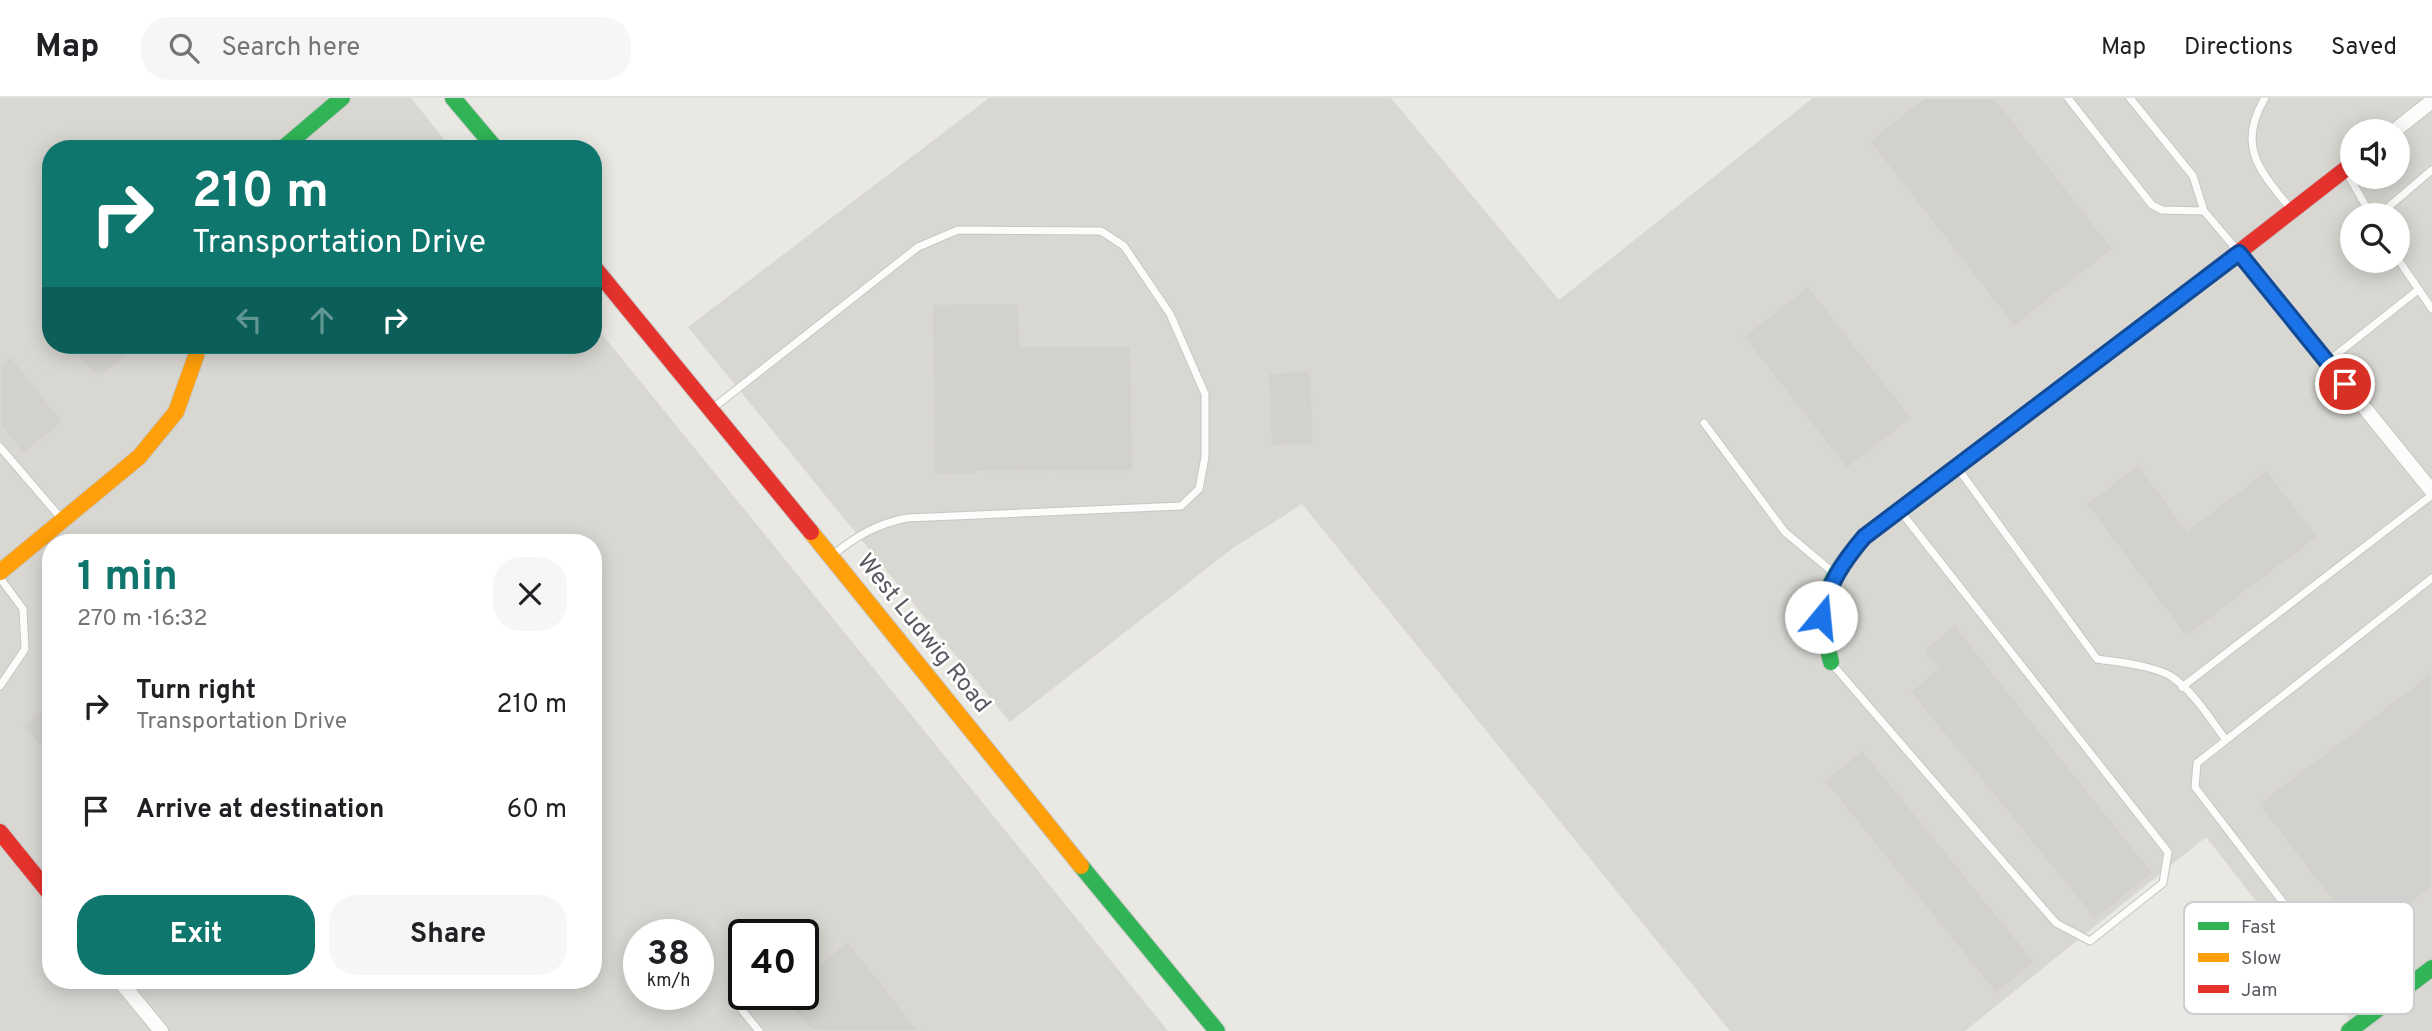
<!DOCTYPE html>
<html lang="en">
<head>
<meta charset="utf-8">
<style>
  body { margin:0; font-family:Overpass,sans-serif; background:#f6f6f6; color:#202124; height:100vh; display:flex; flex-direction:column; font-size:26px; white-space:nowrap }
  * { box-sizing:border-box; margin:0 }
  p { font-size:23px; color:#757577 }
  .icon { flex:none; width:38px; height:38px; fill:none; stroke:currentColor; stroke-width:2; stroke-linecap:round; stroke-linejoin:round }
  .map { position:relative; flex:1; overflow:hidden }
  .panel { position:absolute; left:42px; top:436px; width:560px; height:455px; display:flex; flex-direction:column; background:#fff; border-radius:28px; box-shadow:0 4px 18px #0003 }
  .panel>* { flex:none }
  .hud { position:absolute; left:42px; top:42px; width:560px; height:214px; border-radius:28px; box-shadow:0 4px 18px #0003; background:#0f766e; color:#fff; overflow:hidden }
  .buttons { position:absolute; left:2340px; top:21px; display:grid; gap:14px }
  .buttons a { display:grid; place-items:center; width:70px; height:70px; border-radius:50%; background:#fff; box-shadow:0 4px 18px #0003; font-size:35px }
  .speed { position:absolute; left:623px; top:821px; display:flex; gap:14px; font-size:35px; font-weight:700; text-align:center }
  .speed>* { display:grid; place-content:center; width:91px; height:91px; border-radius:50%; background:#fff; box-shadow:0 4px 18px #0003; line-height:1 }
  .speed small { font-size:18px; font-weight:400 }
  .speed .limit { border:4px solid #111; border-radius:10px; background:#fff; color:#111 }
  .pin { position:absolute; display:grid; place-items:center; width:60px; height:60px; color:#fff; margin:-30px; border:4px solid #fff; border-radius:50%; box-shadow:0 2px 7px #0007 }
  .me { position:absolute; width:77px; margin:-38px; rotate:17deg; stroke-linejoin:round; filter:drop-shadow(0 0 5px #0008) }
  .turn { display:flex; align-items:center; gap:24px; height:147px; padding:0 35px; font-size:32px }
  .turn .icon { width:91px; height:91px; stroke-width:2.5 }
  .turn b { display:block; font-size:49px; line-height:60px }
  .lanes { display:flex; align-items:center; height:66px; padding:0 35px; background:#0003; justify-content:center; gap:35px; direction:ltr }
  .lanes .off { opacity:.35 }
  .round { display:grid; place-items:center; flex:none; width:74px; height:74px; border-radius:28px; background:#f6f6f6 }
  .overview { display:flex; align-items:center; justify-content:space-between; height:119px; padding:0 35px }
  h1 { font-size:42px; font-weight:700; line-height:52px; color:#0f766e }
  .cta { display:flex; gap:14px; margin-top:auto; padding:14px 35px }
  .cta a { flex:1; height:80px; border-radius:28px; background:#0f766e; color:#fff; font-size:28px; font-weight:700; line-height:80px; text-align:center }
  .cta a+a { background:#f6f6f6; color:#202124 }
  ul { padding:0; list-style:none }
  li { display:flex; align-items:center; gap:21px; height:105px; padding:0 35px }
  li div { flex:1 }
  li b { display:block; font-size:26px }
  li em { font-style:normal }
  header { display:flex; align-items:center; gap:42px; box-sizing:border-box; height:98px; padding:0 35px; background:#fff; border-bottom:2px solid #e0e0e0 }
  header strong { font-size:33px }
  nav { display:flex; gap:38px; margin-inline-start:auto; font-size:24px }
  .search { width:490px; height:63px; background:#f6f6f6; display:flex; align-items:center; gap:18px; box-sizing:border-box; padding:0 24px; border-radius:28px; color:#757577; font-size:26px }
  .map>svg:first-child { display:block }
  .industrial { fill:#d9d7d2; fill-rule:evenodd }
  .building { fill:#d3d1ce; stroke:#d9d7d2; stroke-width:2 }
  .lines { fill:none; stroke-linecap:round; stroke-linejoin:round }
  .lane-casing { stroke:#c6c6c5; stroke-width:9 }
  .street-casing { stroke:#c6c6c5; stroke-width:16 }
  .fast-casing { stroke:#c7c7c6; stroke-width:18 }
  .slow-casing { stroke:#c7c7c6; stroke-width:18 }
  .jam-casing { stroke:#c7c7c6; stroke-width:18 }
  .lane { stroke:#fcfcfb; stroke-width:7 }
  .street { stroke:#fcfcfb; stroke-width:14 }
  .fast { stroke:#30b455; stroke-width:16 }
  .slow { stroke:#ff9f0a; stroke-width:16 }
  .jam { stroke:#e5322d; stroke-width:16 }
  .route-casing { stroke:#114b97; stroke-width:18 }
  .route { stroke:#1a73e8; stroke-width:12 }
  .labels { text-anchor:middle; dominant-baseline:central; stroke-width:5; stroke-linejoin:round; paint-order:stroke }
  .street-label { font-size:24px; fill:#585c62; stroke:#fff }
  .key { fill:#fff; stroke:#cdced0; stroke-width:2 }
  .key-label { font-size:19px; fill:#585c62 }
</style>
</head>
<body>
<header>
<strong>Map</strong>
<div class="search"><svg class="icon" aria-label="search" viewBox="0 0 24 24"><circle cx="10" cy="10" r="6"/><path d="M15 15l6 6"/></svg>Search here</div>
<nav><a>Map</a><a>Directions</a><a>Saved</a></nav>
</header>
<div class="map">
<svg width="2432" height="933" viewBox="0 0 2432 933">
  <rect width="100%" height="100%" fill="#eae8e2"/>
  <path class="industrial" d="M0,0H411L452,51H51V247H593V225L1168,933H0ZM51,444H593V882H51ZM639,836H698V896H639ZM744,836H803V896H744Z
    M989,0H1391L1559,202L1813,0H2432V933H2358L2206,739L1965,933H1730L1302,406L1233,450L1010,624L688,229ZM2352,33H2398V79H2352ZM2352,117H2398V163H2352Z"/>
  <path class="building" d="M1924,0H1995L2113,151L2014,229L1869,43Z
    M1808,188L1912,320L1847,371L1743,239Z
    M1019,205L1020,248H1131L1133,373L977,374V376L934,377L932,206Z
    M69,247H140L98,281Z
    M11,258L63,324L23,356L0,327V267Z
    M1311,273L1314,347L1271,348L1268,275Z
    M2138,366L2187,432L2267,372L2318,439L2186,539L2086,406Z
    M1955,527L2153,775L2095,822L1910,594L1937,571L1922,553Z
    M2432,574V789L2362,842L2258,706Z
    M51,604V662L22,627Z
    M1863,652L2035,864L1996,896L1824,683Z
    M848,843L910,922L919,933H811L781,896H803V879Z"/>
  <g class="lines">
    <defs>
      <path id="lane" d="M2068,0L2152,107L2162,112L2204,113
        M2130,0L2193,78L2204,113L2237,152
        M2265,0C2236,48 2260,73 2290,110
        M2347,75L2371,117
        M2379,117L2432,72
        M2398,161L2432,211
        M2327,264L2418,192
        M713,310L918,149L958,132L1101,133L1124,148L1170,216L1205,296V359L1199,391L1181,408L907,420C877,426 858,437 834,456
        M1704,325L1785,434L1835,476
        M0,349L60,419
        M1959,372L2097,561C2117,564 2156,568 2172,579C2194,594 2210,621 2226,642
        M0,480L23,511L25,551L0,588
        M1833,567L2056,825L2090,843L2163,785L2168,754L1901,414
        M2182,589L2432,397
        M737,906L759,933
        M2369,917L2195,689L2197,665L2432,480"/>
      <path id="street" d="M2394,33L2432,3
        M2239,155L2432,393
        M119,882L161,933"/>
      <path id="fast" d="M453,0L496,51
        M282,51L342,0
        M1831,564C1828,550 1823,535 1822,521C1821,488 1845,462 1864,439L2167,210
        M1081,768L1217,933
        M2349,933L2432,870"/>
      <path id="slow" d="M811,434L1081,768
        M0,474L139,359L176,314L196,258L197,247"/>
      <path id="jam" d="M593,168L811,434
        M2167,210L2352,66
        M0,734L51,797"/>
    </defs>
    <use href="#lane" class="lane-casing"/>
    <use href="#street" class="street-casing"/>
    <use href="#fast" class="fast-casing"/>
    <use href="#slow" class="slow-casing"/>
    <use href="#jam" class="jam-casing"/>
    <use href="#lane" class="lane"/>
    <use href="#street" class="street"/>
    <use href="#fast" class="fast"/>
    <use href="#slow" class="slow"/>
    <use href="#jam" class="jam"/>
  </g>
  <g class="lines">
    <defs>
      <path id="route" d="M1821,519C1828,486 1843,464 1864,439L2239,155L2345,286"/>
    </defs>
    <use href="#route" class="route-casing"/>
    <use href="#route" class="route"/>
  </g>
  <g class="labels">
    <g class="street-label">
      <text transform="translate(923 536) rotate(51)">West Ludwig Road</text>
    </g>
  </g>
  <rect x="2184" y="804" width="230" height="112" rx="10" class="key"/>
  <rect x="2198" y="824" width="31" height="8" fill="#30b455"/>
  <rect x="2198" y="855" width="31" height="9" fill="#ff9f0a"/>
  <rect x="2198" y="887" width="31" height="8" fill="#e5322d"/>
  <g class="key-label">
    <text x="2241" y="835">Fast</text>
    <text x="2241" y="866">Slow</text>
    <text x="2241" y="898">Jam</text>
  </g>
</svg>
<div class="buttons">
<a><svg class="icon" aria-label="sound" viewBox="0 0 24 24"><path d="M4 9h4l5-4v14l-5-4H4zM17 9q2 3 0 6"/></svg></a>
<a><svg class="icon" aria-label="search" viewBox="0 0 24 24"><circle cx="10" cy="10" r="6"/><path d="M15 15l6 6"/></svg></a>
</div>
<div class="speed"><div>38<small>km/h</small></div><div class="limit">40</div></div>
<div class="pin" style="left:2345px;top:286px;background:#d93025"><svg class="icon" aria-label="arrive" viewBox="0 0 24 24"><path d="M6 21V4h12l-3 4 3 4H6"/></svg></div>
<svg class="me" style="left:1821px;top:519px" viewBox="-20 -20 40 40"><circle r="19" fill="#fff"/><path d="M0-13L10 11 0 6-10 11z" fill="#1a73e8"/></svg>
<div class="hud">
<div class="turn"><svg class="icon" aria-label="right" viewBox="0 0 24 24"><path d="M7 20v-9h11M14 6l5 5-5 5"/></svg><div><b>210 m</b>Transportation Drive</div></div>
<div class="lanes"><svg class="icon off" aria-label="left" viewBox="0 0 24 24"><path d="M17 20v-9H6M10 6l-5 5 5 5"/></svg><svg class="icon off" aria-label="ahead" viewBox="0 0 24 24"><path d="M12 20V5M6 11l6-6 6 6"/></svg><svg class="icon" aria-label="right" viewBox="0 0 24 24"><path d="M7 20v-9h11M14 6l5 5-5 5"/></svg></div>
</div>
<section class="panel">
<div class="overview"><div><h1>1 min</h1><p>270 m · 16:32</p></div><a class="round"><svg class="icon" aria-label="close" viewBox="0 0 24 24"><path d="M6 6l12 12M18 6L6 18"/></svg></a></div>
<ul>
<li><svg class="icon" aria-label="right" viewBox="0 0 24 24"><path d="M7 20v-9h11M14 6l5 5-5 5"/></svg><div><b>Turn right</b><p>Transportation Drive</p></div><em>210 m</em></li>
<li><svg class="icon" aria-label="arrive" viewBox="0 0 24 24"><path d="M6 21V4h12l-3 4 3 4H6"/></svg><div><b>Arrive at destination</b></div><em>60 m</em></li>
</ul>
<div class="cta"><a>Exit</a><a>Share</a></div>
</section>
</div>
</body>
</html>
